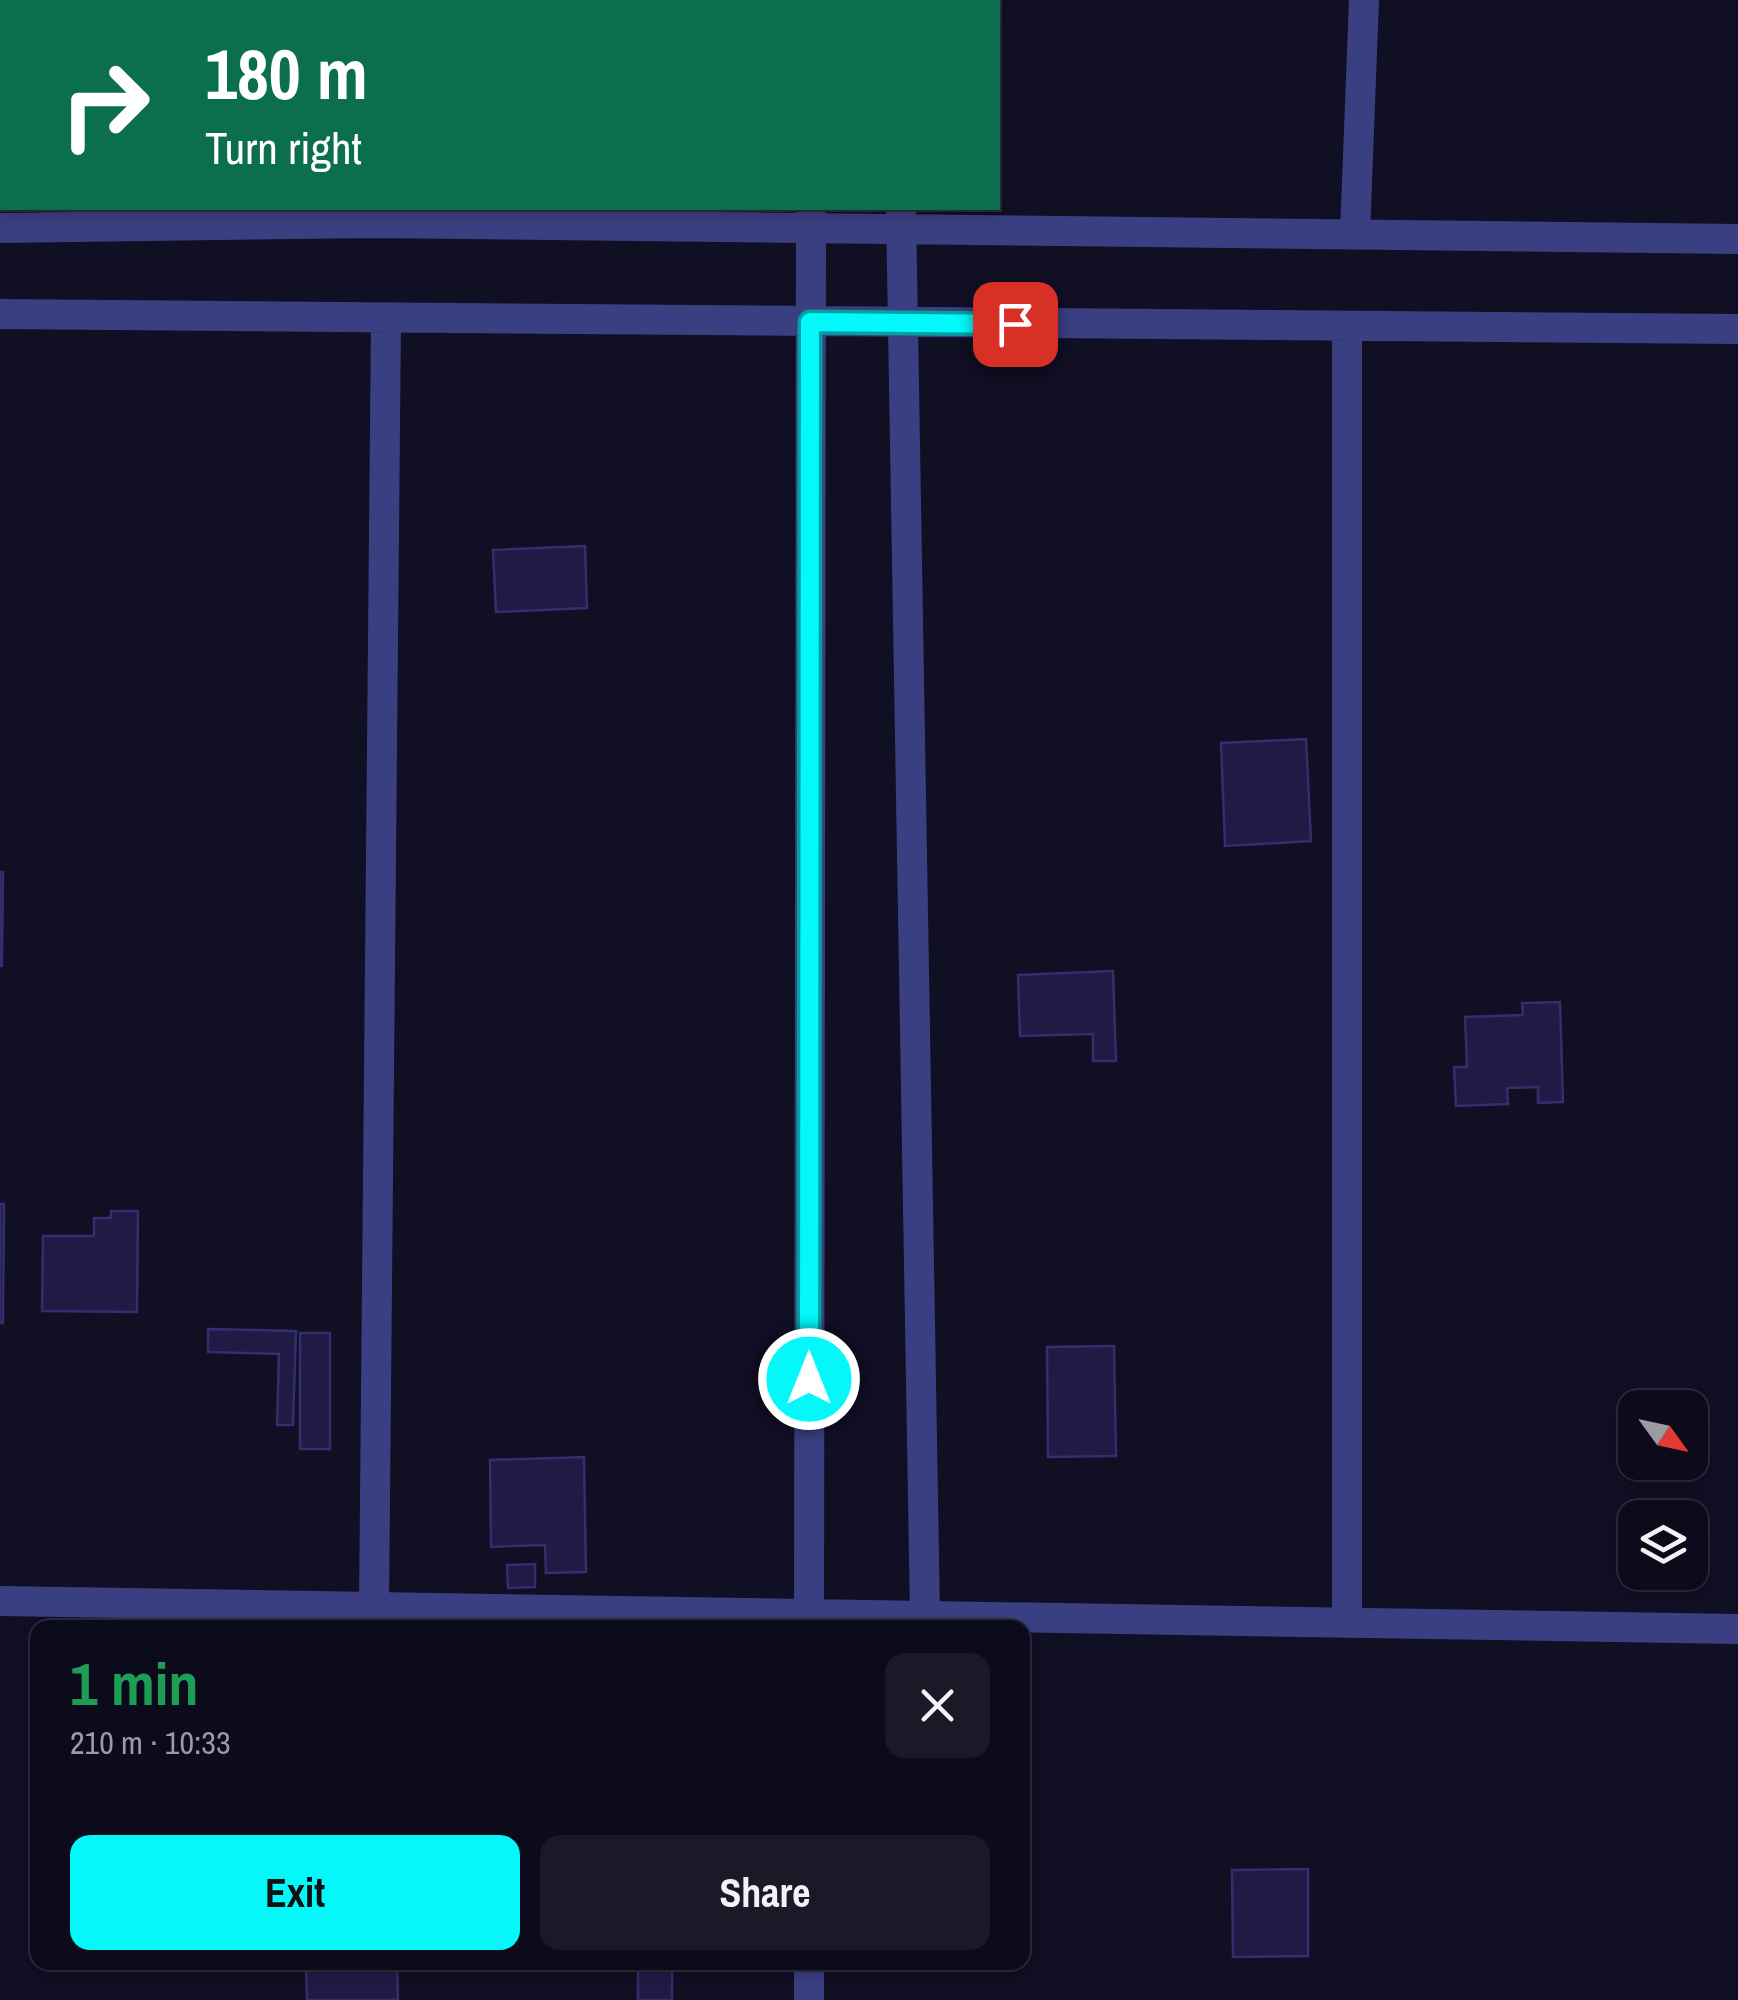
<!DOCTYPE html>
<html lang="en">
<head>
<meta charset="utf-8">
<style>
  body { margin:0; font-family:"Archivo Narrow",sans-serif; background:#1a1928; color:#f1f3f6; height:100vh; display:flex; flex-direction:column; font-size:38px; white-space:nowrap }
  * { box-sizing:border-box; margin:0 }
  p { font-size:32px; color:#9a9ba3 }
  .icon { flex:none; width:55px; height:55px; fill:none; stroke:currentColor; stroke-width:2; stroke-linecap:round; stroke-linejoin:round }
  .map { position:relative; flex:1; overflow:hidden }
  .drawer { position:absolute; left:30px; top:1620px; width:1000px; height:350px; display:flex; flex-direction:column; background:#0c0b1b; border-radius:20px; box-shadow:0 5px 15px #0003,0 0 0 2px #2c2b3a }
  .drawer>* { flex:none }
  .banner { position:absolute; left:0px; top:0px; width:1000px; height:210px; box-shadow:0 5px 15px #0003,0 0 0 2px #2c2b3a; background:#0b6e4f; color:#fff; overflow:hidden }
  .needle { width:65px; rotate:123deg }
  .tools { position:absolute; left:1618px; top:1390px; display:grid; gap:20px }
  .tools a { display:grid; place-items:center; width:90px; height:90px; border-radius:20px; background:#0c0b1b; box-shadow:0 5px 15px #0003,0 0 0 2px #2c2b3a; font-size:50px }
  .pin { position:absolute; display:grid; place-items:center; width:85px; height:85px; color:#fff; margin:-42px; border-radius:20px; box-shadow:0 5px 15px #0006 }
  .me { position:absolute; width:110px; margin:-55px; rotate:0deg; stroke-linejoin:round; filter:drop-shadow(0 0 8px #0008) }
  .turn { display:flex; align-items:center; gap:35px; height:210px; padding:0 40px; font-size:45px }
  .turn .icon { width:130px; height:130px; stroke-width:2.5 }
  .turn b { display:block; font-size:70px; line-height:85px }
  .round { display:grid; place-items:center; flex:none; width:105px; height:105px; border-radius:20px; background:#1a1928 }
  .summary { display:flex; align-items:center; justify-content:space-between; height:170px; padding:0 40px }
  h1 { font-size:60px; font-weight:700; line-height:75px; color:#1e9e55 }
  .cta { display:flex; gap:20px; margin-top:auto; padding:20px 40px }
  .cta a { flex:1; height:115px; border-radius:20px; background:#04f8f9; color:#111; font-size:40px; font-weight:700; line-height:115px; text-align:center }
  .cta a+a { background:#1a1928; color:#f1f3f6 }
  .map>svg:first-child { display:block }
  .building { fill:#1f1b45; stroke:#342d70; stroke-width:2.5 }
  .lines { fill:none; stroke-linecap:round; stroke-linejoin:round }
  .street { stroke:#3a3f82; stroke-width:30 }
  .route-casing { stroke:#03a1a2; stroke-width:25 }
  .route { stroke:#04f8f9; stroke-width:18 }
</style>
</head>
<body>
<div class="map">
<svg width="1738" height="2000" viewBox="0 0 1738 2000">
  <rect width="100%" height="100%" fill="#100f24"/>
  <path class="building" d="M53,0H149V2H53Z
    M585,546L587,608L496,612L493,550Z
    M1306,739L1311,841L1225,846L1221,743Z
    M0,872H3L2,966H0Z
    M1113,971L1116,1061H1093V1034L1020,1036L1018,975Z
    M1560,1002L1563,1102L1538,1103V1087L1507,1088L1508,1104L1456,1106L1454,1067H1467L1465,1017L1523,1015L1522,1003Z
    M0,1204H4L3,1323H0Z
    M111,1211H138L137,1312L42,1311L43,1236H94V1218H111Z
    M208,1329L296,1331L293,1425H277L279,1354L208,1352Z
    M300,1333H330V1449H300Z
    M1114,1346L1116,1456L1048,1457L1047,1347Z
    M584,1457L586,1572L546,1573L545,1545L491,1547L490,1460Z
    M535,1564V1587L508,1588L507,1565Z
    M1308,1869V1956L1233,1957L1232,1870Z
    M306,1962H397L398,2000H307Z
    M638,1962H672V2000H638Z"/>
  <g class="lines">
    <path class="street" d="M373,0V2
      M814,2V0
      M902,2V0
      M901,210L925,1616
      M0,228L374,223L1738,239
      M1355,234L1364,0
      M0,314L1738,329
      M0,1601L1738,1629
      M374,1607L386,318
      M1347,1623V326
      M809,1628L811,210
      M809,1962V2000"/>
  </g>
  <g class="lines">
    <defs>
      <path id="route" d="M809,1379L810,322L1015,324"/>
    </defs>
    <use href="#route" class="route-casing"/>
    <use href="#route" class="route"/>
  </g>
</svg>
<div class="tools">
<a><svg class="needle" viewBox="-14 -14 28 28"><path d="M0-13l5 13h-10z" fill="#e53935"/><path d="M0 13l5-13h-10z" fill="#9a9ba3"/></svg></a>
<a><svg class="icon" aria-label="layers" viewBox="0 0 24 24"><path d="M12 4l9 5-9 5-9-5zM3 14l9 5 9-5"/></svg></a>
</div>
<div class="pin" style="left:1015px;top:324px;background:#d93025"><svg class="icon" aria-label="arrive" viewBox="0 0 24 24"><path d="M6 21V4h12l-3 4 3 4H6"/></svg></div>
<svg class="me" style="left:809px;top:1379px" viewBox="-20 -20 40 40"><circle r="17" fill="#04f8f9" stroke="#fff" stroke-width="3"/><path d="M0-11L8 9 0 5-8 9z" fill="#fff"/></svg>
<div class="banner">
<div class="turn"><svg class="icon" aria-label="right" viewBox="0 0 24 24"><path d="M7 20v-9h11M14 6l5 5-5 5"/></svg><div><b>180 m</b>Turn right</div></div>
</div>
<section class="drawer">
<div class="summary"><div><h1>1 min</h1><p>210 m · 10:33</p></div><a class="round"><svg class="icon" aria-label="close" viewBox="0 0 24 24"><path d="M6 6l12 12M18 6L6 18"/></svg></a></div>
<div class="cta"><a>Exit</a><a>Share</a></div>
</section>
</div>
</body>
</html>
